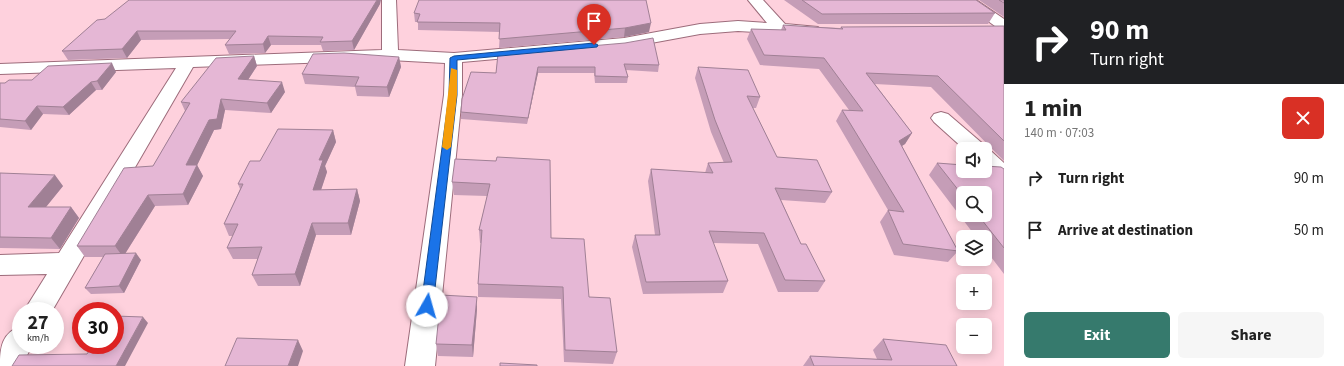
<!DOCTYPE html>
<html lang="en">
<head>
<meta charset="utf-8">
<style>
  body { margin:0; font-family:"Source Sans 3",sans-serif; background:#f6f6f6; color:#222; height:100vh; display:flex; flex-direction:column; font-size:15px; white-space:nowrap }
  * { box-sizing:border-box; margin:0 }
  p { font-size:13px; color:#767676 }
  .icon { flex:none; width:22px; height:22px; fill:none; stroke:currentColor; stroke-width:2; stroke-linecap:round; stroke-linejoin:round }
  .map { position:relative; flex:1; overflow:hidden }
  .details { display:flex; flex-direction:column; background:#fff; width:340px }
  .details>* { flex:none }
  .guide { background:#202124; color:#fff; overflow:hidden }
  .fabs { position:absolute; left:956px; top:142px; display:grid; gap:8px }
  .fabs a { display:grid; place-items:center; width:36px; height:36px; border-radius:6px; background:#fff; box-shadow:0 2px 10px #0003; font-size:20px }
  .speed { position:absolute; left:12px; top:302px; display:flex; gap:8px; font-size:20px; font-weight:700; text-align:center }
  .speed>* { display:grid; place-content:center; width:52px; height:52px; border-radius:50%; background:#fff; box-shadow:0 2px 10px #0003; line-height:1 }
  .speed small { font-size:10px; font-weight:400 }
  .speed .limit { border:6px solid #d22; background:#fff; color:#111 }
  .pin { position:absolute; display:grid; place-items:center; width:34px; height:34px; color:#fff; margin:-41px -17px; border-radius:50% 50% 50% 0; rotate:-45deg; box-shadow:0 0 4px #0007 }
  .pin .icon { rotate:45deg }
  .me { position:absolute; width:44px; margin:-22px; rotate:7deg; stroke-linejoin:round; filter:drop-shadow(0 0 3px #0008) }
  .turn { display:flex; align-items:center; gap:14px; height:84px; padding:0 20px; font-size:18px }
  .turn .icon { width:52px; height:52px; stroke-width:2.5 }
  .turn b { display:block; font-size:28px; line-height:34px }
  .round { display:grid; place-items:center; flex:none; width:42px; height:42px; border-radius:6px; background:#f6f6f6 }
  .head { display:flex; align-items:center; justify-content:space-between; height:68px; padding:0 20px }
  h1 { font-size:24px; font-weight:700; line-height:30px }
  .button { display:flex; gap:8px; margin-top:auto; padding:8px 20px }
  .button a { flex:1; height:46px; border-radius:6px; background:#367a6d; color:#fff; font-size:16px; font-weight:700; line-height:46px; text-align:center }
  .button a+a { background:#f6f6f6; color:#222 }
  ul { padding:0; list-style:none }
  li { display:flex; align-items:center; gap:12px; height:52px; padding:0 20px }
  li div { flex:1 }
  li b { display:block; font-size:15px }
  li em { font-style:normal }
  main { display:flex; flex:1; min-height:0 }
  .map>svg:first-child { display:block }
  .lines { fill:none; stroke-linecap:round; stroke-linejoin:round }
  .minor-casing { stroke:#9d6c7b; stroke-width:2 }
  .minor { fill:#fff; fill-rule:evenodd }
  .wall { fill:#c59db7; fill-rule:evenodd }
  .shaded-wall { fill:#a08095 }
  .building { fill:#e5b7d5; stroke:#a08095 }
  .route { fill:#1a73e8; stroke:#114b97 }
  .slow { fill:#f59e0b }
</style>
</head>
<body>
<main>
<div class="map">
<svg width="1004" height="366" viewBox="0 0 1004 366">
  <rect width="100%" height="100%" fill="#fed1dd"/>
  <g class="lines">
    <defs>
      <path id="minor" d="M382,0H396L398,50L454,53L624,38L700,24L738,21L767,23L748,0H763L785,24L818,27L820,30L818,33L812,35L738,31L700,34L624,48L462,62V95L435,366H405L444,95L445,63L390,60L193,67L52,311H24L47,274L0,275V255L59,253L176,68L0,74V64L382,50Z
        M959,0H976L1004,19V31L999,29Z
        M941,112L948,114L983,144L986,149L985,150L992,152L1004,163V182L996,180L985,169V149H964L934,122L931,118L934,114Z
        M21,326V345H32L31,348L21,366H0C0,347 2,333 21,326Z"/>
    </defs>
    <use href="#minor" class="minor-casing"/>
    <use href="#minor" class="minor"/>
  </g>
  <path class="wall" d="M646,0L649,32L624,37L499,48L500,32L418,30V22H415L414,13Z
    M784,0H976L995,13L988,24H818Z
    M979,0H1004V17Z
    M380,4L354,50L323,51L321,45H271L265,53L229,54L225,45L230,39L141,40L127,58L68,60L62,51L105,19Z
    M783,25L840,28L841,27L1004,26V161L931,87L875,84L912,133L905,144L902,146L958,251L948,262L894,255L880,222L888,210L836,121L842,110H849L819,69L760,65L747,39L751,29L781,30Z
    M498,54L659,65L658,72L626,70L628,77L627,83H595L594,73H538L527,124L461,119V112L496,73Z
    M254,56L257,66L248,80L285,92L271,113L225,110L221,129L214,130L197,165L203,176L188,205L155,206L125,254L141,260L124,293L91,294L85,288L103,257H85L77,246L153,166L185,111L181,102Z
    M399,57L401,67L389,97L357,96L355,87L305,84L302,74Z
    M698,67L760,97L756,108H753L777,157L832,192L825,203L781,200L801,244L825,281L818,292H778L758,244L713,243L728,281L723,293L643,294L632,247L635,235H655L648,181L651,169L705,173L708,163H724L711,132L695,78Z
    M116,72L102,90H96L69,115L43,114L31,130L0,127V83H5Z
    M333,130L336,142L325,166L327,172L321,190L357,189L360,201L351,235H316L300,286H258L252,275L258,259H233L227,248L233,236H229L224,224L240,189L238,184L260,161Z
    M496,161L551,238L589,297L617,352L613,364L564,362L561,299L478,297V284L481,243H480L479,230L487,196L454,195L452,182Z
    M937,163L1004,169V274L985,249V237H976L929,175ZM963,193L985,215H963Z
    M0,173L63,186L46,207H71L79,218L60,249L0,248Z
    M477,309L473,357L438,356L436,344Z
    M883,339L957,366H803L810,356L877,359L873,350Z"/>
  <path class="shaded-wall" d="M377,0H381L380,4L354,50L352,41Z
    M651,23L649,32L624,37L625,28Z
    M137,31L141,40L127,58L122,49Z
    M268,36L271,45L265,53L263,44Z
    M254,56L257,66L242,89L238,79Z
    M399,57L401,67L389,97L387,87Z
    M112,63L116,72L102,90L97,81Z
    M538,67V73L527,124L528,118Z
    M91,82L96,90L69,115L63,107Z
    M282,82L285,92L271,113L267,103Z
    M221,99L225,110L221,129L214,130L192,176L186,165L209,120Z
    M37,106L43,114L31,130L25,121Z
    M333,130L336,142L325,166L327,172L317,202L313,190L319,160Z
    M912,133L905,144L892,152L899,141Z
    M197,165L203,176L188,205L183,194Z
    M55,175L63,186L37,218L28,207Z
    M357,189L360,201L351,235L348,223Z
    M148,195L155,206L123,257L115,246Z
    M71,207L79,218L60,249L51,238Z
    M312,223L316,235L300,286L295,274Z
    M136,253L141,260L124,293L119,286Z
    M477,297V309L473,357L472,345Z
    M143,317L148,323L125,366H116Z
    M298,340L303,351L298,366H288Z"/>
  <path class="building" d="M129,0H377L352,41L320,42L323,37L268,36L263,44L225,45L236,31H137L122,49L62,51L97,20L105,19Z
    M419,0H646L651,23L625,28L499,39L500,23L417,22L420,14L414,13Z
    M802,0H976L995,13L822,14Z
    M999,0H1004V3Z
    M783,25L843,29L841,27L1004,26V141L938,76L866,73L912,133L899,141L958,251L903,244L888,210L904,212L842,110L863,111L824,58L764,55L751,29L786,30Z
    M653,38L659,65L624,64L628,77L595,76V67H538L528,118L461,112L462,99L471,72L496,73L498,54L625,43Z
    M344,53L399,57L387,87L355,86L359,77L302,74L313,54Z
    M254,56L238,79L282,82L267,103L221,99L217,119L209,120L186,165H197L183,194L148,195L115,246H77L124,168L153,166L190,103L181,102L216,58Z
    M112,63L97,81L91,82L63,107L37,106L25,121L0,119V83H5L9,80H32L48,66Z
    M698,67L748,70L760,97L747,96L777,157L817,160L832,192L775,188L801,244H806L825,281L785,280L764,233L709,231L728,281L646,282L635,235H660L651,169L713,173L708,163L732,162L715,120Z
    M278,129L333,130L319,160H323L313,190L357,189L348,223H312L295,274L252,275L262,247L227,248L238,224H224L243,184H238L250,161H260Z
    M497,157L550,160L551,238L584,239L589,297L610,298L617,352L565,350L563,287L478,284L482,230H479L490,184L452,182L455,159L496,161Z
    M937,163L963,165V171H985V166L1001,167L1004,169V248L978,215H985V193H963V196Z
    M0,173L55,175L28,207H71L51,238L0,237Z
    M136,253L119,286L85,288L105,254Z
    M441,295L477,297L472,345L436,344Z
    M115,316L143,317L116,366H12L19,355L87,354L93,345H115Z
    M237,338L298,340L288,366H225Z
    M883,339L946,345L957,366H814L810,356L892,360Z
    M500,363L537,365V366H500Z"/>
  <path class="route" d="M594,43L598,45L597,47L457,60V95L433,306L431,309H423L421,306L449,95L450,58L454,56Z"/>
  <path class="slow" d="M451,68L457,70V95L451,147L447,150L442,147Z"/>
</svg>
<div class="fabs">
<a><svg class="icon" aria-label="sound" viewBox="0 0 24 24"><path d="M4 9h4l5-4v14l-5-4H4zM17 9q2 3 0 6"/></svg></a>
<a><svg class="icon" aria-label="search" viewBox="0 0 24 24"><circle cx="10" cy="10" r="6"/><path d="M15 15l6 6"/></svg></a>
<a><svg class="icon" aria-label="layers" viewBox="0 0 24 24"><path d="M12 4l9 5-9 5-9-5zM3 14l9 5 9-5"/></svg></a>
<a>+</a>
<a>−</a>
</div>
<div class="speed"><div>27<small>km/h</small></div><div class="limit">30</div></div>
<div class="pin" style="left:594px;top:45px;background:#d93025"><svg class="icon" aria-label="arrive" viewBox="0 0 24 24"><path d="M6 21V4h12l-3 4 3 4H6"/></svg></div>
<svg class="me" style="left:427px;top:306px" viewBox="-20 -20 40 40"><circle r="19" fill="#fff"/><path d="M0-13L10 11 0 6-10 11z" fill="#1a73e8"/></svg>
</div>
<section class="details">
<div class="guide">
<div class="turn"><svg class="icon" aria-label="right" viewBox="0 0 24 24"><path d="M7 20v-9h11M14 6l5 5-5 5"/></svg><div><b>90 m</b>Turn right</div></div>
</div>
<div class="head"><div><h1>1 min</h1><p>140 m · 07:03</p></div><a class="round" style="background:#d93025;color:#fff"><svg class="icon" aria-label="close" viewBox="0 0 24 24"><path d="M6 6l12 12M18 6L6 18"/></svg></a></div>
<ul>
<li><svg class="icon" aria-label="right" viewBox="0 0 24 24"><path d="M7 20v-9h11M14 6l5 5-5 5"/></svg><div><b>Turn right</b></div><em>90 m</em></li>
<li><svg class="icon" aria-label="arrive" viewBox="0 0 24 24"><path d="M6 21V4h12l-3 4 3 4H6"/></svg><div><b>Arrive at destination</b></div><em>50 m</em></li>
</ul>
<div class="button"><a>Exit</a><a>Share</a></div>
</section>
</main>
</body>
</html>
